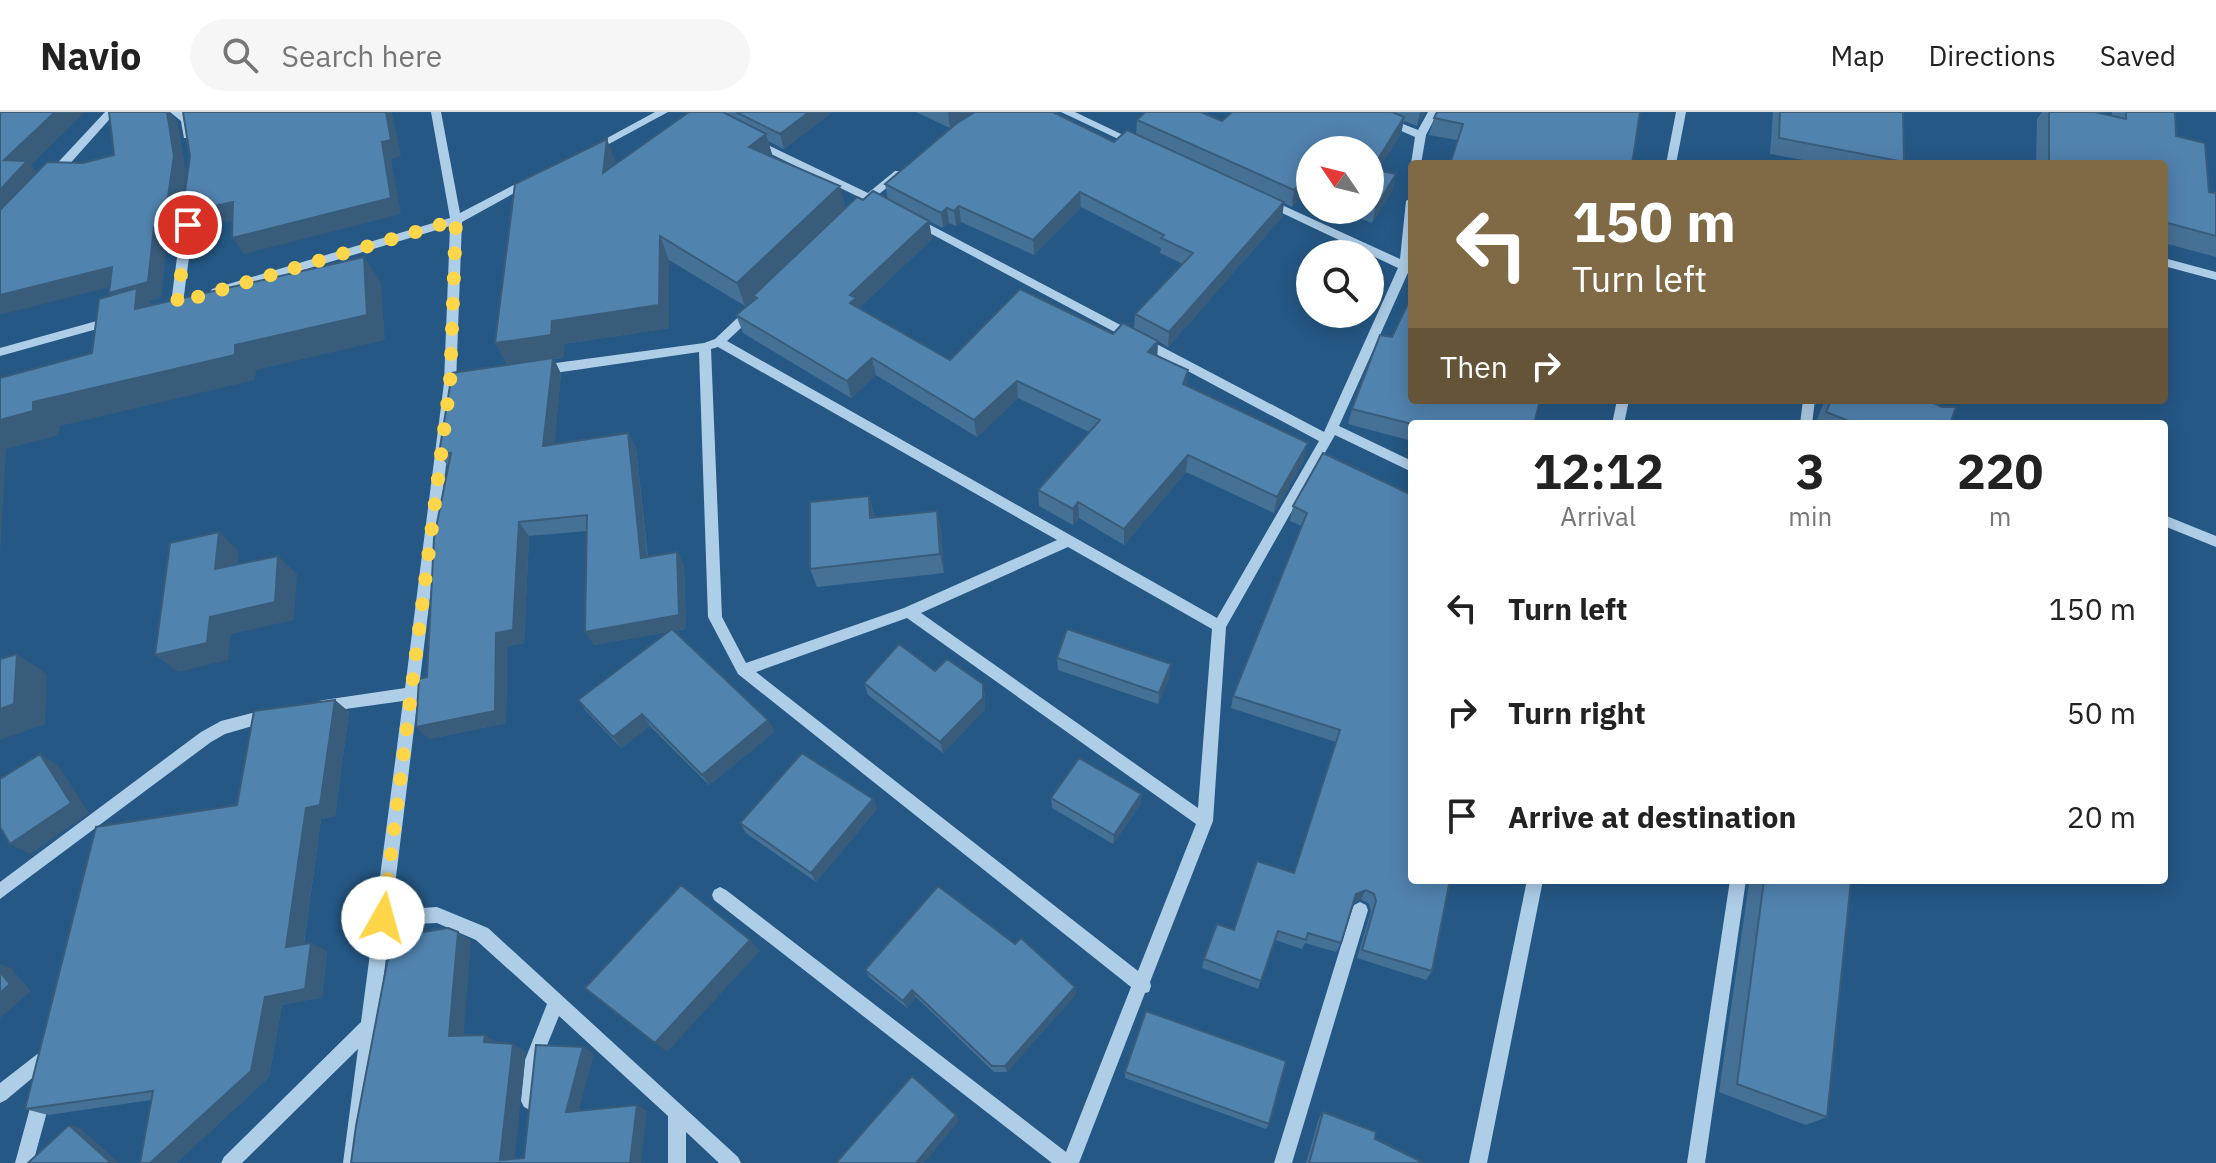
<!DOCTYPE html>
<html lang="en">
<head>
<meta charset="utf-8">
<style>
  body { margin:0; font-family:"IBM Plex Sans",sans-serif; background:#f6f6f6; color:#222; height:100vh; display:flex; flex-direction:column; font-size:30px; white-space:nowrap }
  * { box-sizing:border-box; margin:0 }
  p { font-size:26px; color:#767676 }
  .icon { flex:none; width:44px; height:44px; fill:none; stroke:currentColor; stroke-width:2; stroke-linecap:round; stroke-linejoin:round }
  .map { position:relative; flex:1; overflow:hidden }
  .sheet { position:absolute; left:1408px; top:308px; width:760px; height:464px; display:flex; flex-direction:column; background:#fff; border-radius:8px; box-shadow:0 4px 20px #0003 }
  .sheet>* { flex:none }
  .guide { position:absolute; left:1408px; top:48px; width:760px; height:244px; border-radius:8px; box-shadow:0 4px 20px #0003; background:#806a46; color:#fff; overflow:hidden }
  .needle { width:52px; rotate:305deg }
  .buttons { position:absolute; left:1296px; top:24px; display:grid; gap:16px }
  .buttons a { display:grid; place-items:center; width:88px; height:88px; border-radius:50%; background:#fff; box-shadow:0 4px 20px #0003; font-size:40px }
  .pin { position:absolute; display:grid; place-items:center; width:68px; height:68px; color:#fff; margin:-34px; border:4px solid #fff; border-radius:50%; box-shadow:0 2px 8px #0007 }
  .me { position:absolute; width:88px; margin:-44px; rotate:7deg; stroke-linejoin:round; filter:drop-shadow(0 0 6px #0008) }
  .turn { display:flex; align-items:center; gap:28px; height:168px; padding:0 32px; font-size:36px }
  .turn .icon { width:104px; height:104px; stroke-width:2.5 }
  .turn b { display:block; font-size:56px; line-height:68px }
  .then { display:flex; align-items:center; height:76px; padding:0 32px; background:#0003; gap:16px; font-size:30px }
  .eta { display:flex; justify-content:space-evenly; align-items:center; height:136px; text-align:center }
  .eta b { font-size:48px; font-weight:700; line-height:56px }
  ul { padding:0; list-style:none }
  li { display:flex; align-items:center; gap:24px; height:104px; padding:0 32px }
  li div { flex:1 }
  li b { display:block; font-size:30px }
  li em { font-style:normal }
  header { display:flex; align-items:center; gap:48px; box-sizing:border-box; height:112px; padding:0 40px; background:#fff; border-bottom:2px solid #e0e0e0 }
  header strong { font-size:38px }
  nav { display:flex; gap:44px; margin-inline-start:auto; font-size:28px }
  .search { width:560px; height:72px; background:#f6f6f6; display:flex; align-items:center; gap:20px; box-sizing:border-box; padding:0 28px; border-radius:44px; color:#767676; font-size:30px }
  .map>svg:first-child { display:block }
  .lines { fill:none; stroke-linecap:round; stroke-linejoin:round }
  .minor { fill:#aecee8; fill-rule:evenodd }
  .wall { fill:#467196; fill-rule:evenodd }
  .shaded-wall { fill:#395c7a }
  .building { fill:#5183af; stroke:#395c7a; stroke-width:2 }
  .route { stroke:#ffd54a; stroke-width:14; stroke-dasharray:0 25.2 }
</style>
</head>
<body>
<header>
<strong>Navio</strong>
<div class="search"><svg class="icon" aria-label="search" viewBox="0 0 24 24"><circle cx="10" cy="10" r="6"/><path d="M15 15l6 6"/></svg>Search here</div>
<nav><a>Map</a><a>Directions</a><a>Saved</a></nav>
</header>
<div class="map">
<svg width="2216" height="1051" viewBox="0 0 2216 1051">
  <rect width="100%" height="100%" fill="#255885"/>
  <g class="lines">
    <path class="minor" d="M105,0H116L58,65H50V59Z
      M170,0H182L190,6L193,24L192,26H184L181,9Z
      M431,0H441L460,101L527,66H535L536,69L462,110L456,271L392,798L437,795L488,816L738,1045L741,1051H719L686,1020V1051H668V1004L559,904L541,948L539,989L536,995L530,998L524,995L521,989L525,948L547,892L476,828L437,811L390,813L361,1051H343L358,937L242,1051H221L224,1045L361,910L403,589L324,600L319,599L317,594L319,589L324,588L405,576L444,271L450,114L216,184L210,180L212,177L450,106Z
      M655,0H668L596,39H588L587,37Z
      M1061,0H1075L1140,31L1139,33H1131Z
      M1358,0H1373L1418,18L1428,0H1438L1426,23L1421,52H1412V54L1411,52L1415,25Z
      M1676,0H1686L1676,52H1666Z
      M753,26L868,81L895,59H903L904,62L869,90L749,31V27Z
      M1412,85L1411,154L1339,314L1412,349V360L1335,323L1226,515L1213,709L1150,870L1151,874L1149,880L1145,881L1079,1051H1052L714,788L712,783L714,778L720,775L726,778L1066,1040L1131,875L738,562L708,505L699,240L541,263L535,258L541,253L704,231L715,227L749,195H757V201L727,229L1217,506L1319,329L909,110L911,107H919L1324,320L1398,156L1261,91L1267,87L1271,88L1400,147L1406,89ZM718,235L1057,428L904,496L746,551L722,505L711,237ZM1068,435L1212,517L1198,696L921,501ZM907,506L1196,712L1138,859L756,560Z
      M190,88L196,92L183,191L177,195L171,191L184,92Z
      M2164,146L2216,160V168L2164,154Z
      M111,205L117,209L115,212L0,244V236Z
      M1617,288H1629L1624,312H1612Z
      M1803,288H1815L1812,312H1800Z
      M2164,403L2216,424V435L2164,414Z
      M272,596L277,597L279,602L277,607L225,622L211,630L0,787V770L201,620L221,609Z
      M1527,768H1543L1487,1051H1469Z
      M1730,768H1746L1705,1051H1687Z
      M1360,790L1366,793L1368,798L1292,1051H1274L1352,798L1354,793Z
      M49,933L55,935L57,941L55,947L6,988L0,991V971Z
      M42,976L48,979L51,985L33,1051H15L33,985L36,979Z"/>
  </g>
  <path class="wall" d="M689,0H832L784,37L768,29L773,45L845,96L863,88L888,87L885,72L952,14L950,16L916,0H1053L1114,30L1136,23L1137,8L1222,9L1232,0H1425L1417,14L1404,9L1401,22L1378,58L1396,62L1392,79L1372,111L1337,98H1370V38H1310V88L1301,84L1292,95L1284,91L1282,105L1168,235L1158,229L1157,244L1187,274L1304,348L1274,401L1186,360L1124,433L1079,406L1073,413L1039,394L1038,378L1089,320L1018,286L977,325L876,263L851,286L743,221L736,203L755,188L754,186L745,194L669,148V216L564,232L563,246L554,247L561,262L554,333L628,321L636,336L648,445L677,440L684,454L686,517L674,519L768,608L774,620L709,673L650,614L621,636L586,599L578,588L667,520L594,533L587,419L529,424L524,531L507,534L506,611L429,627L427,565L448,354L439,342L508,253L495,231L616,52ZM1081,95L1161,136L1160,141L1183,152L1135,202L1134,216L1113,222L950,248L859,196L932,127L929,109L943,116L949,111L956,114L961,110L1034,143Z
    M1640,0L1457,28L1429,23L1434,6Z
    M1773,0H1903L1904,50L1903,52H1825L1770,42Z
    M2042,0H2095L2112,4V0H2175L2176,24L2209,80L2216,81V145L2164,131V52H2036L2037,7Z
    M1392,225L1412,312V329L1348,312L1352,297Z
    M1825,288H1927L1950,312H1815Z
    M1412,383L1432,859L1426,868L1357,846L1371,799L1369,792L1361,787L1353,791L1341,831L1336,840L1305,831L1302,837L1275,828L1258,877L1202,856L1204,847L1294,761L1336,630L1231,596L1233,584L1302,414L1290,409L1293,394Z
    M869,384L875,406L941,418L944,461L817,475L810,457Z
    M1057,546L1170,564L1158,592L1058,558Z
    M935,559L983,572L985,584V597L943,641L868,583L864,571Z
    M335,588L349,600L335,704L321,707L304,832L327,839L322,885L282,893L269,965L176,1051H140L151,988L48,1003L25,997L237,693Z
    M1051,686L1141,692L1113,732L1052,696Z
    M873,687L877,697L816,770L746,721L740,711Z
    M1752,768H1851L1827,1005L1806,1013L1719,980L1749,771Z
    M865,858L1076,882L1007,960H994L916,885L907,896L870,866Z
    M1125,960L1269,1012L1266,1017L1125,966Z
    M1323,1000L1375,1027L1424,1051H1306L1319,1006Z"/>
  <path class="shaded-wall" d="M55,0H85L31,53L41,65L0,111V78L4,48Z
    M166,0H170L178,11L186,60L178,121H174V130L167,131L161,186L149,189L160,201L123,197L109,181Z
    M386,0H392L401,44L391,47L401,102L244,142L232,126L382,30Z
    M809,0H832L784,37L780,22Z
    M949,0H978L950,16L948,1Z
    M1420,0H1425L1417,14Z
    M1404,5L1401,22L1370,71L1372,57Z
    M766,22L773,46L749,35Z
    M607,27L616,51L603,61Z
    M1396,62L1392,79L1372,111L1376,95Z
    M1304,68L1301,84L1292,95L1294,78Z
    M840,74L846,97L745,194L737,171Z
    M1080,80L1081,95L1034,143L1033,128Z
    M233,90L245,106L195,117L182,101Z
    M1284,90L1282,105L1168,235L1169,220Z
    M959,94L961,110L956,114L954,99Z
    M947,96L949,111L943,116L941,101Z
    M929,109L932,127L858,197L850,191V183Z
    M660,124L669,148V216L564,232L563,246L554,247L561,262L553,349L543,334L508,254L495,231L552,209Z
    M364,145L381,170L385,228L256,258L255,268L60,314L59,323L6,337L0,444V308L33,290L235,233Z
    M112,155L126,171L0,203V183Z
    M1158,229L1157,247L1148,240Z
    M872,246L876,263L851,286L847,269Z
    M1188,258L1187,276L1183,272Z
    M1017,269L1018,286L977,325L974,308Z
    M628,321L636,336L649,460L641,446Z
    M1308,331L1304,348L1274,401L1277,385Z
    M1188,343L1186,360L1124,433V417Z
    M869,384L874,403L876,425L870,406Z
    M1078,390L1079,406L1073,413V397Z
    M937,399L941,418L944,461L940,442Z
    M519,410L529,424L524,531L507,534L506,611L429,627L416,615L496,521Z
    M219,420L239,439L235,476L215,457Z
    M677,440L684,454L686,517L594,533L585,520Z
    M278,444L297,462L294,508L231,522L228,548L178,560L155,543L210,505Z
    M17,542L47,562L45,612L0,628V597Z
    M1171,552L1170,564L1158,592L1159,581Z
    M983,572L985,584V597L943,641L940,630Z
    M335,588L349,600L335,704L321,707L302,844L286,835L306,696Z
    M642,602L650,614L621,636L613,625Z
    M768,608L774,620L709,673L702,663Z
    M40,642L58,653L89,701L30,742L10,732Z
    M1141,682V692L1113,732L1114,723Z
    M873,687L877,697L816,770L811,761Z
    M1366,778L1361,787L1351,792L1356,782Z
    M458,820L471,829L463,931L449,924Z
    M750,828L760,839L667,940L655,931Z
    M311,831L327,839L322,885L282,893L269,965L176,1051H150L265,885Z
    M0,852L11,856L31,879L0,906Z
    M1075,875L1076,882L1007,960L1005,954Z
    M912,878L916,885L907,896L903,889Z
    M485,923L498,930H484Z
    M513,932L526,939L514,1051L500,1048Z
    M583,935L594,942L577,1006L566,1000Z
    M637,993L647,999L641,1051H630Z
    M956,1003L959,1009L924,1051H916Z
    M69,1013L80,1016L119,1051H111Z"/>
  <path class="building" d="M0,0H55L4,48L27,49L0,78Z
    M109,0H167L174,44L165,105H161L160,114L154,115L148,170L109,181L112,155L0,183V98L47,50L83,51L114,43Z
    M183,0H386L391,28L382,30L391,86L232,126L233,90L182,101L190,44Z
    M689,0H723L766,22L749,35L840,74L737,171L660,124L659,193L552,209L551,223L495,231L515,72L607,27L603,61Z
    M736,0H809L780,22Z
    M975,0H1053L1114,30L1127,18L1284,90L1169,220L1135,202L1193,141L1161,126L1164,123L1080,80L1033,128L959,94L954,99L947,96L941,101L885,72L957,11Z
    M1145,0H1201L1222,9L1232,0H1392L1404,5L1372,57L1396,62L1376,95L1370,93V38H1310V70L1304,68L1294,78L1137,8Z
    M1437,0H1640L1632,52H1450L1463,12L1434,6Z
    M1780,0H1903L1904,50L1779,26Z
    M2049,0H2095L2126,7V0H2175L2176,24L2205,31L2209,80L2216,81V124L2164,110V52H2049Z
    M873,79L929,109L850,183L856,186L850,191L950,248L1020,177L1113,222L1123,211L1158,229L1148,240L1188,258L1183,272L1308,331L1277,385L1188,343L1124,417L1078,390L1073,397L1038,378L1100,308L1017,269L974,308L872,246L847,269L736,203L757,186L753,184L857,85L863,88Z
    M364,145L367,203L235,233V243L33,290V299L0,308V266L92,241L99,187L137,176L135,197Z
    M1412,183V288H1540L1534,312H1412L1352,297L1380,223L1392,225Z
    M553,246L543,334L628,321L641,446L677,440L679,503L585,520L587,403L519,410L513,518L496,521L495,599L416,615L419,567L427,565L434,426L451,341L439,342L452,261Z
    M1831,288H1927L1942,295H1956L1950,312H1856L1826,300Z
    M1323,341L1412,383V768H1450L1432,859L1362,838L1376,789L1374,782L1366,778L1356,782L1341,831L1308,821L1306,828L1278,819L1261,869L1204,847L1217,812L1234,818L1257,749L1294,761L1340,618L1233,584L1307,401L1293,394Z
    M869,384L870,406L937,399L940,442L810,457V390Z
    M219,420L215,457L278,444L275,490L210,505L207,531L155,543L170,431Z
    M672,517L768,608L702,663L642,602L613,625L578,588Z
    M1067,517L1171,552L1159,581L1057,546Z
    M899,532L935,559L947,547L983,572V586L940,630L864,571Z
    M17,542L14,592L0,597V547Z
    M335,588L320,693L306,696L286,835L311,831L305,877L265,885L251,959L150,1051H140L153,979L25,997L96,715L237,693L254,599Z
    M802,641L873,687L811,761L740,711Z
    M40,642L71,691L10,732L0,715V667Z
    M1079,646L1141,682L1114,723L1051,686Z
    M1764,768H1851L1827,1005L1737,972Z
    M681,773L750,828L655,931L585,876Z
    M938,774L1015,832L1021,826L1075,875L1005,954H992L912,878L903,889L865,858Z
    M448,816L458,820L449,924L485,923L484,930L513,932L500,1048L524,1046L536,933L583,935L566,1000L637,993L630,1051H351L356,1014L392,825Z
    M0,860L10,872L0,881Z
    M1146,899L1286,949L1269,1012L1125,960Z
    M912,964L956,1003L916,1051H836Z
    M1323,1000L1376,1020L1375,1027L1424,1051H1309Z
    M69,1013L111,1051H28Z"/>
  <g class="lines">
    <path class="route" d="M188,113L177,191L456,108L450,271L383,806"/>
  </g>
</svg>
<div class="buttons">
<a><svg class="needle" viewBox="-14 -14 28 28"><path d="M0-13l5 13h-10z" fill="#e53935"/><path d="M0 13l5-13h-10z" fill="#767676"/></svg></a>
<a><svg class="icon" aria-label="search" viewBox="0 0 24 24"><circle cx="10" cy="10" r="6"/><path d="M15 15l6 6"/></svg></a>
</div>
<div class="pin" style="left:188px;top:113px;background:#d93025"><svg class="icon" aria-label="arrive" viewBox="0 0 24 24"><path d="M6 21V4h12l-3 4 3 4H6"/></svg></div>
<svg class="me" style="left:383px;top:806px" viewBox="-20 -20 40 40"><circle r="19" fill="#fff"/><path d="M0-13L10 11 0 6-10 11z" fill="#ffd54a"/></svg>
<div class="guide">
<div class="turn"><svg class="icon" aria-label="left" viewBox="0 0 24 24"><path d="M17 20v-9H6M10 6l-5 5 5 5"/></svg><div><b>150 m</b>Turn left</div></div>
<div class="then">Then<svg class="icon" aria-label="right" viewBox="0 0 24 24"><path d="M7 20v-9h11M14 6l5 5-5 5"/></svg></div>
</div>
<section class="sheet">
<div class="eta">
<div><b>12:12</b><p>Arrival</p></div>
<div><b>3</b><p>min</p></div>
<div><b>220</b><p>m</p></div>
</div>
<ul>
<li><svg class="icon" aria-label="left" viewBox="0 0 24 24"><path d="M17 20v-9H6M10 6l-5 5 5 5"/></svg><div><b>Turn left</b></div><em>150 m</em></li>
<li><svg class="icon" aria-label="right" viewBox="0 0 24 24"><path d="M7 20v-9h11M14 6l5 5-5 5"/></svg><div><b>Turn right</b></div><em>50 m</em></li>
<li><svg class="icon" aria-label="arrive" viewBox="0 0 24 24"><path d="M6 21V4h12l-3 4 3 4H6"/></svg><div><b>Arrive at destination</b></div><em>20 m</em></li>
</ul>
</section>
</div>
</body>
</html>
